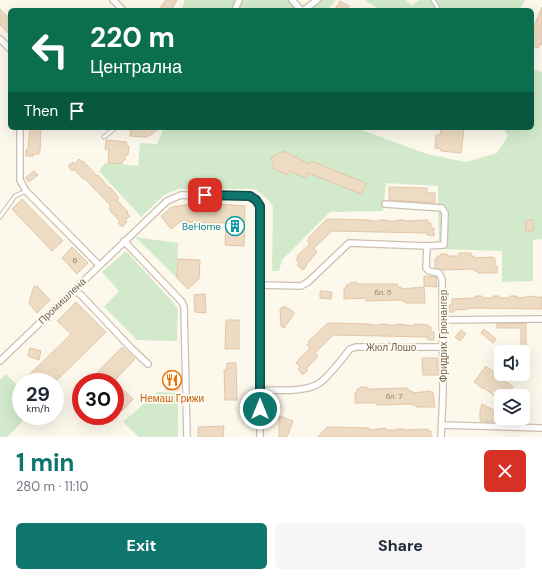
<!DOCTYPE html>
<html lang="en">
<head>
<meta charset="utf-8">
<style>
  body { margin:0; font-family:"DM Sans",sans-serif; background:#f6f6f7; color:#1f2937; height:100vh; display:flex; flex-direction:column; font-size:15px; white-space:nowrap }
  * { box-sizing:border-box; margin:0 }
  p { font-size:13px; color:#747a83 }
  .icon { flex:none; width:22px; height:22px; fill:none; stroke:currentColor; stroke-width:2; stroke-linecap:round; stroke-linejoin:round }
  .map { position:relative; height:437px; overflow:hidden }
  .sheet { display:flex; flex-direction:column; background:#fff; flex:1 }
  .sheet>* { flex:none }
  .top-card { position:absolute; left:8px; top:8px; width:526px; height:122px; border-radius:6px; box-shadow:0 4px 16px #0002; background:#0b6e4f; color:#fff; overflow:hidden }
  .buttons { position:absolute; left:494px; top:345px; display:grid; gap:8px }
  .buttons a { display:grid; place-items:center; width:36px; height:36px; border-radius:6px; background:#fff; box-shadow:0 4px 16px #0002; font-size:20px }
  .speed { position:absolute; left:12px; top:373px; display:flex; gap:8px; font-size:20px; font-weight:700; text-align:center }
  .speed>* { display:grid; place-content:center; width:52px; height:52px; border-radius:50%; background:#fff; box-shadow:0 4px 16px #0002; line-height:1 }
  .speed small { font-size:10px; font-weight:400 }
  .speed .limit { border:6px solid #d22; background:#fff; color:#111 }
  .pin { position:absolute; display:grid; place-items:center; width:34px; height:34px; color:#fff; margin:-17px; border-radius:8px; box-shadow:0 2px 6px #0006 }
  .me { position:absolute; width:44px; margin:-22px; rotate:0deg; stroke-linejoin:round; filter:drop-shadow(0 0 3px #0008) }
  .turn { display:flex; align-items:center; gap:14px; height:84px; padding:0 16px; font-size:18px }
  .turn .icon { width:52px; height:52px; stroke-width:2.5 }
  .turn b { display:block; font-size:28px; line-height:34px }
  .then { display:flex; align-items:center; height:38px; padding:0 16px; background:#0003; gap:8px; font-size:15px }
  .round { display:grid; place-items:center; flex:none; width:42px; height:42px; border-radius:6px; background:#f6f6f7 }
  .head { display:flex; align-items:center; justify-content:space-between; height:68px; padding:0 16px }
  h1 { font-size:24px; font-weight:700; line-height:30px; color:#0f766e }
  .primary-button { display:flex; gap:8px; margin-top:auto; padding:8px 16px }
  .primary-button a { flex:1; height:46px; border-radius:6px; background:#0f766e; color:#fff; font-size:16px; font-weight:700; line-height:46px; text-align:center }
  .primary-button a+a { background:#f6f6f7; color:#1f2937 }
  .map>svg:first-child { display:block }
  .green { fill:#d2eacb }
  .building { fill:#eedbc3; stroke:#e2c6a7 }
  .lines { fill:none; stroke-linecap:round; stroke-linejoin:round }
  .service-casing { stroke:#ccc0af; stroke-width:5 }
  .minor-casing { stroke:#ccc0af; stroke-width:8 }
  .service { stroke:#fff; stroke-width:3 }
  .minor { stroke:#fff; stroke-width:5.5 }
  .route-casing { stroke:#0a4d48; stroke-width:10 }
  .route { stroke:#0f766e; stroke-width:7 }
  .labels { text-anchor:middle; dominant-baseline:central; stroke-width:3.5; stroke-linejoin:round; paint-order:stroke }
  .number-label { font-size:8px; fill:#95826c }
  .culture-label { font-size:10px; fill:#0d838f; stroke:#fefcf3; text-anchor:end }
  .street-label { font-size:10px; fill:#77644f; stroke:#fefcf3 }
  .food-label { font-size:10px; fill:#c56008; stroke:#fefcf3 }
</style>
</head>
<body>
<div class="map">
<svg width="542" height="437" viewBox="0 0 542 437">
  <rect width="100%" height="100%" fill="#fcf8ec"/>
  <path class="green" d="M185,0H292L301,10H181Z
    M317,0H336L327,10H304Z
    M364,0H406L412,6L419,0H525L519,10H381Z
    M532,69L542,72V239L533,240V281L502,282V251L439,249L438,186L386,183L383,211L330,212L282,260L279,271H272L273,207C268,199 263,194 254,189H178L164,195L141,217L99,171L105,163L138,166L140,143L157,144L164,128H356L427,154L466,162L497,153L508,136L503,128H532Z
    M135,237L178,243L177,278Z
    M126,251L171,300L178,309L177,341L137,340L104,307L119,291L102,272Z
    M6,374L21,389V416H28L7,437H0V380Z
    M157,392L178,393V437H139L123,422Z"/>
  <path class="building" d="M166,0H177L171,10H159Z
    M340,1L349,6L347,10H335Z
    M542,7V45L540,44L538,48L532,46V31Z
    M0,9L10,19V35L0,25Z
    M30,128H41L40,151H39V154H33V156H26V150H28Z
    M131,128H159L152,134L146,137L130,136Z
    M441,128H464L461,153L441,151V149L435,148L436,135H440Z
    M106,140L127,142L126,146H129L128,155H125V160H123L122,164L108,163L109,149H105Z
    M283,151L310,164L311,161L366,183L361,194L308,173L306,178L289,171L287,175L274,169L271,158Z
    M79,159L82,162L83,161L97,176L98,175L109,188L110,187L115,193L119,198L117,200L128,212L127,213L130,216L125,220L127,222L122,227L118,223L120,221L110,211H111L109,208L111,206L84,178L83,179L74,169L72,171L68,166L73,162L75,164Z
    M34,171L38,175L29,182L25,178Z
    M389,187L427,188V193H435V203L389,200Z
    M22,199L63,241L52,251L12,209Z
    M218,204L245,206L244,246L225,245L226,223L180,222L171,229L161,216L172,207L184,205Z
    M327,219L369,220V221H379V220H386V221H397V220H404V221L428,220V223H431V228H434V236L427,235V233L332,231L314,248L317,252L306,265L307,266L303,270L297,265L299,263L296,259L298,257L297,256L310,244L307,241L309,239L308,238Z
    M526,220H533V231H526Z
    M72,247L88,263L77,274L62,258Z
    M459,253H471V256H474V258L492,257V258H495V266H497V273H478V271H474V269L442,270L435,268V259H437V256H441L440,254H447V256H459Z
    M178,259L200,260L199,279L188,289L177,278Z
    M424,276L436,277L437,287L424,286Z
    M356,282L357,284H397L398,287H401V289L424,287L425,303H405V301H402V300L366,301V298L344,299V288H347L346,285H350V283Z
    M34,286L38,287L50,300L37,313L29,303Z
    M320,291L332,292L331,299L320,298Z
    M205,294L206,313L195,312L194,295Z
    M475,296H482V298H493V296H499V298H510V296H517V298L535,296V297H542V309L468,308V309L454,310V312H449V305H452V299L475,298Z
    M76,302L106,332L55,382H30L26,378L71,334L57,321Z
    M284,306L294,312V314L284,328L281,326L280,309Z
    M226,320H239V349H225Z
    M328,323L369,324V325H380V324H387L386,325H397V324L414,326V324L428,325V327H431V332H434V340H428V337L333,335L315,353L318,356L306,369L308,370L303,375L298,369L300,367L296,363L299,361L298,360L310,348L307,345L309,343L308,342Z
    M526,323V352H521V328H497V324Z
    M484,329L496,339L493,343L481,333Z
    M461,330L466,334L460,341L455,337Z
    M122,347L135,359L113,382H88Z
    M30,348L41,351L39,360L28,356Z
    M422,358H437L438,375H423Z
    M227,363H236L237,400H225L224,370L227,369Z
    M486,366L513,387L507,396H501V401L484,388L483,389L474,382Z
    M166,373H179V390H166Z
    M115,382L133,399L122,411L115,404Z
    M360,387H367V389H376L408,388V391H412V393L430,391V392H433L435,407H416V405H412V404L377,405V403H355V393L357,392V389H360Z
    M482,404L497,412V422L480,421V411Z
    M279,416L293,421L287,437H279Z
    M224,426L223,437H198V427Z
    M327,427L369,428V430L386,428V430H397V429H404V430L428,429V431H431V437H318Z"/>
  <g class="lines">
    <defs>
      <path id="service" d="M433,0L439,10
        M104,137L115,128
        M0,217L15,196L26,191"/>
      <path id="minor" d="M113,0L123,10
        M292,0L301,10
        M235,10L239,0
        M304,10L317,0
        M0,39L10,49
        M20,128V180L26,191L99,265
        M124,241L182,302L184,307L187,437
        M427,246L426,268L429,271L439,273L442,279L443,392L441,437
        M259,285L301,286L308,282L349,243L427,246L444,245L445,213L442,208L385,204
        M74,291L81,295L131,348L148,364
        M442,320L542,319
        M0,361L167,201L181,195L250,196C257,200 259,203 260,211V437
        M260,390C277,390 307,393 321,382C332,373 341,360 350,349L356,347H443
        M442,425L542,428"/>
    </defs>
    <use href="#service" class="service-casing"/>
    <use href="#minor" class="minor-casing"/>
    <use href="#service" class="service"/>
    <use href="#minor" class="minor"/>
  </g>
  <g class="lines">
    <defs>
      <path id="route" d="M205,195L250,196L256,200L260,206V409"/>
    </defs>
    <use href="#route" class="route-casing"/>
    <use href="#route" class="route"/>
  </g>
  <defs>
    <symbol id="building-ring" viewBox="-11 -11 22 22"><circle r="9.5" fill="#fefcf3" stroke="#0f9aa8" stroke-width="1.5"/><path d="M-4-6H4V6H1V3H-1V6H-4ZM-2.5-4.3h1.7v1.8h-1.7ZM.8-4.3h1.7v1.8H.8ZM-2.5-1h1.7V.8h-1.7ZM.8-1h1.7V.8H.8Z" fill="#0f9aa8"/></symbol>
    <symbol id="restaurant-ring" viewBox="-11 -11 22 22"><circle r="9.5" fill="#fefcf3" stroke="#e8710a" stroke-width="1.5"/><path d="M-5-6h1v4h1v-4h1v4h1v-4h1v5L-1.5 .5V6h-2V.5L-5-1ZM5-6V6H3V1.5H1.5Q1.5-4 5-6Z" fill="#e8710a"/></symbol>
  </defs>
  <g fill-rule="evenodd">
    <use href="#building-ring" x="224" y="215" width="22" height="22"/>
    <use href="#restaurant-ring" x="161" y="369" width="22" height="22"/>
  </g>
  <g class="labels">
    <g class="number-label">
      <text x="75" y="260">6</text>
      <text x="383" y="292">бл. 5</text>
      <text x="394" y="396">бл. 7</text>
    </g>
    <g class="culture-label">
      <text x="221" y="226">BeHome</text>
    </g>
    <g class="street-label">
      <text transform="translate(62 301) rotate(-44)">Промишлена</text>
      <text transform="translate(443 336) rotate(-90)">Фридрих Грюнангер</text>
      <text x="391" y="347">Жюл Лошо</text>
    </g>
    <g class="food-label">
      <text x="172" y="398">Немаш Грижи</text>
    </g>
  </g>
</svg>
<div class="buttons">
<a><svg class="icon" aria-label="sound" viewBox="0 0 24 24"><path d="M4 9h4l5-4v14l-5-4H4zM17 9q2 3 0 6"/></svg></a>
<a><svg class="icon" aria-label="layers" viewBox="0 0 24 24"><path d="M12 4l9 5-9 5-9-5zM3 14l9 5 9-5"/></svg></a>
</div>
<div class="speed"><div>29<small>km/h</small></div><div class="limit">30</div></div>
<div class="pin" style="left:205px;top:195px;background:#d93025"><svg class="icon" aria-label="arrive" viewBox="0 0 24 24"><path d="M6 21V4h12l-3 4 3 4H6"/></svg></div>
<svg class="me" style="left:260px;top:409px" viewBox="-20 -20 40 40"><circle r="17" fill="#0f766e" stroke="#fff" stroke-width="3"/><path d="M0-11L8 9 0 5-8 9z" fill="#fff"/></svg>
<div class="top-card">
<div class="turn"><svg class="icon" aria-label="left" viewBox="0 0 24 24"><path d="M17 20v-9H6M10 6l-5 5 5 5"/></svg><div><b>220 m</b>Централна</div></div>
<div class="then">Then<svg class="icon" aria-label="arrive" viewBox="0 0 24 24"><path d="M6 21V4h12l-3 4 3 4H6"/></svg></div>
</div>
</div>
<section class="sheet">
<div class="head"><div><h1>1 min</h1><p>280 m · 11:10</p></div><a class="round" style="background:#d93025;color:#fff"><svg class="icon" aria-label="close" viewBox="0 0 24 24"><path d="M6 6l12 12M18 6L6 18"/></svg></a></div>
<div class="primary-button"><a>Exit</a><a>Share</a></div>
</section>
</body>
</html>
